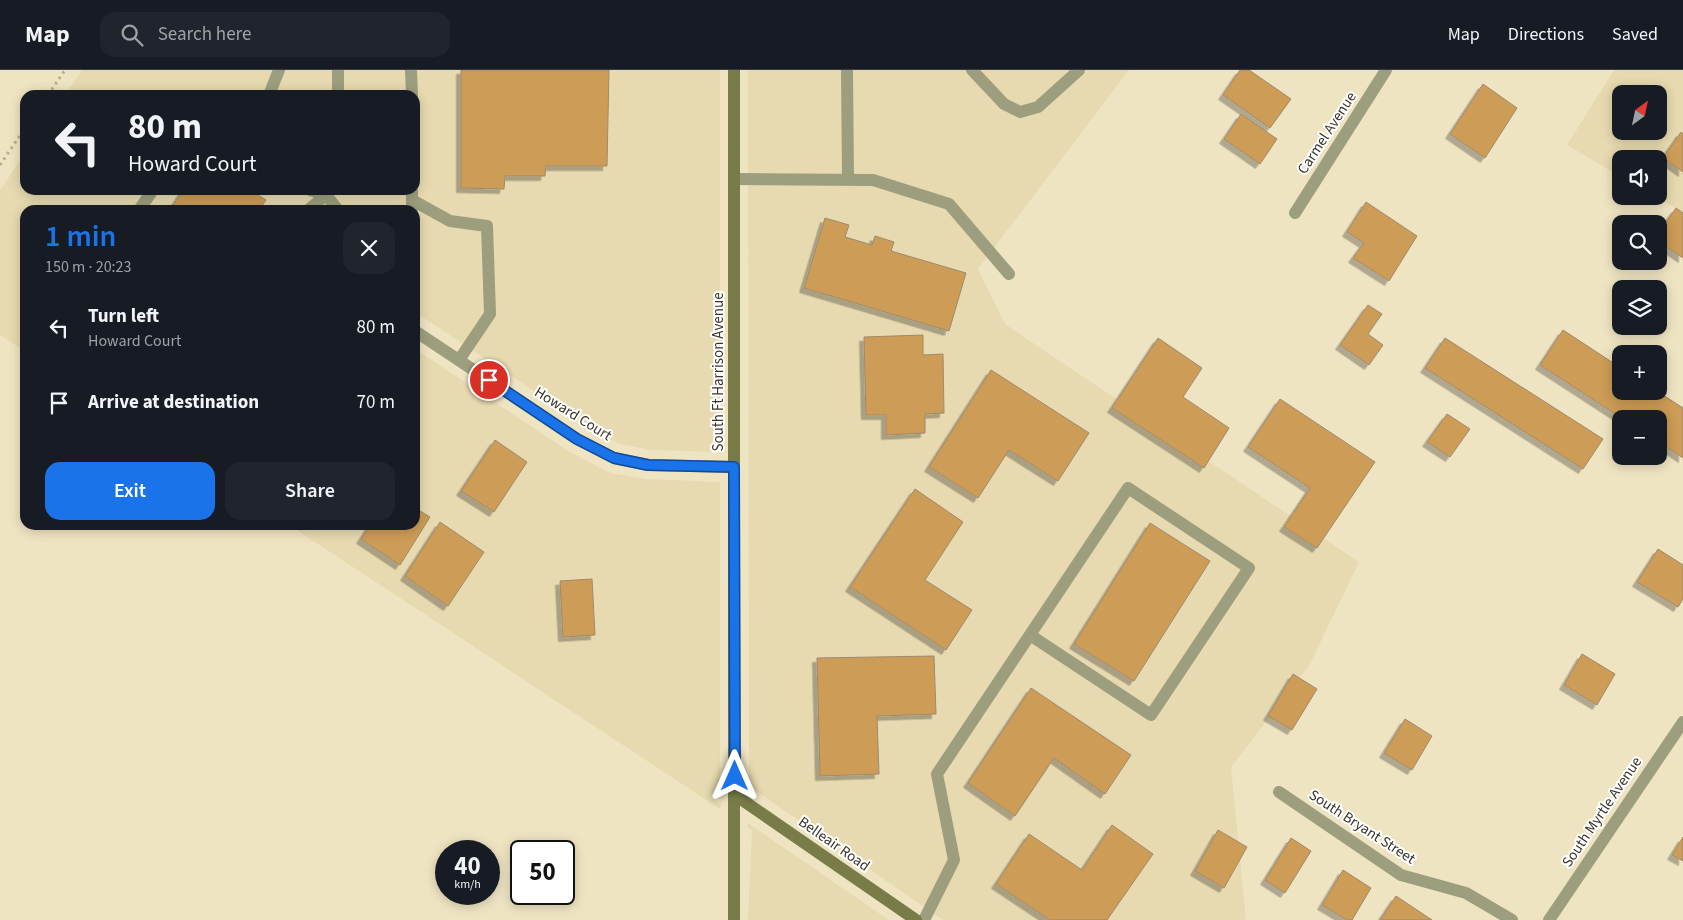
<!DOCTYPE html>
<html lang="en">
<head>
<meta charset="utf-8">
<style>
  body { margin:0; font-family:"Source Sans 3",sans-serif; background:#20242c; color:#f1f3f6; height:100vh; display:flex; flex-direction:column; font-size:19px; white-space:nowrap }
  * { box-sizing:border-box; margin:0 }
  p { font-size:16px; color:#9ea1a6 }
  .icon { flex:none; width:28px; height:28px; fill:none; stroke:currentColor; stroke-width:2; stroke-linecap:round; stroke-linejoin:round }
  .map { position:relative; flex:1; overflow:hidden }
  .panel { position:absolute; left:20px; top:135px; width:400px; height:325px; display:flex; flex-direction:column; background:#171b24; border-radius:15px; box-shadow:0 2px 12px #0003 }
  .panel>* { flex:none }
  .guide { position:absolute; left:20px; top:20px; width:400px; height:105px; border-radius:15px; box-shadow:0 2px 12px #0003; background:#171b24; color:#f1f3f6; overflow:hidden }
  .needle { width:32px; rotate:33deg }
  .controls { position:absolute; left:1612px; top:15px; display:grid; gap:10px }
  .controls a { display:grid; place-items:center; width:55px; height:55px; border-radius:10px; background:#171b24; box-shadow:0 2px 12px #0003; font-size:25px }
  .speed { position:absolute; left:435px; top:770px; display:flex; gap:10px; font-size:25px; font-weight:700; text-align:center }
  .speed>* { display:grid; place-content:center; width:65px; height:65px; border-radius:50%; background:#171b24; box-shadow:0 2px 12px #0003; line-height:1 }
  .speed small { font-size:12px; font-weight:400 }
  .speed .limit { border:2px solid #111; border-radius:8px; background:#fff; color:#111 }
  .pin { position:absolute; display:grid; place-items:center; width:42px; height:42px; color:#fff; margin:-21px; border:2px solid #fff; border-radius:50%; box-shadow:0 1px 5px #0007 }
  .me { position:absolute; width:55px; margin:-28px; rotate:0deg; stroke-linejoin:round; filter:drop-shadow(0 0 4px #0008) }
  .turn { display:flex; align-items:center; gap:18px; height:105px; padding:0 25px; font-size:22px }
  .turn .icon { width:65px; height:65px; stroke-width:2.5 }
  .turn b { display:block; font-size:35px; line-height:42px }
  .round { display:grid; place-items:center; flex:none; width:52px; height:52px; border-radius:15px; background:#20242c }
  .overview { display:flex; align-items:center; justify-content:space-between; height:85px; padding:0 25px }
  h1 { font-size:30px; font-weight:600; line-height:38px; color:#1a73e8 }
  .action { display:flex; gap:10px; margin-top:auto; padding:10px 25px }
  .action a { flex:1; height:58px; border-radius:15px; background:#1a73e8; color:#fff; font-size:20px; font-weight:600; line-height:58px; text-align:center }
  .action a+a { background:#20242c; color:#f1f3f6 }
  ul { padding:0; list-style:none }
  li { display:flex; align-items:center; gap:15px; height:75px; padding:0 25px }
  li div { flex:1 }
  li b { display:block; font-size:19px }
  li em { font-style:normal }
  header { display:flex; align-items:center; gap:30px; box-sizing:border-box; height:70px; padding:0 25px; background:#171b24; border-bottom:1px solid #363941 }
  header strong { font-size:24px }
  nav { display:flex; gap:28px; margin-inline-start:auto; font-size:18px }
  .search { width:350px; height:45px; background:#20242c; display:flex; align-items:center; gap:12px; box-sizing:border-box; padding:0 18px; border-radius:15px; color:#9ea1a6; font-size:19px }
  .map>svg:first-child { display:block }
  .built { fill:#e7dab0; fill-rule:evenodd }
  .building { fill:#cd9c56; stroke:#9e896d; filter:url(#shadow) }
  .lines { fill:none; stroke-linecap:round; stroke-linejoin:round }
  .path { stroke:#b6ad92; stroke-width:3; stroke-dasharray:2.5 4; stroke-linecap:butt }
  .service { stroke:#9c9e7d; stroke-width:12 }
  .minor { stroke:#9c9e7d; stroke-width:12 }
  .secondary { stroke:#797c49; stroke-width:12 }
  .route-casing { stroke:#114b97; stroke-width:12 }
  .route { stroke:#1a73e8; stroke-width:9 }
  .labels { text-anchor:middle; dominant-baseline:central; stroke-width:4; stroke-linejoin:round; paint-order:stroke }
  .street-label { font-size:15px; fill:#3a3528; stroke:#fff }
</style>
</head>
<body>
<header>
<strong>Map</strong>
<div class="search"><svg class="icon" aria-label="search" viewBox="0 0 24 24"><circle cx="10" cy="10" r="6"/><path d="M15 15l6 6"/></svg>Search here</div>
<nav><a>Map</a><a>Directions</a><a>Saved</a></nav>
</header>
<div class="map">
<svg width="1683" height="850" viewBox="0 0 1683 850">
  <defs>
    <filter id="shadow"><feDropShadow dx="-4.5" dy="4.5" stdDeviation="0" flood-color="#0004"/></filter>
  </defs>
  <rect width="100%" height="100%" fill="#efe4c2"/>
  <path class="built" d="M82,0H720V382L651,380L620,374L585,355L418,244L415,237V140H25V281L0,265V120L25,83V120H415V25H65Z
    M748,0H1129L978,199L1005,254L1359,492L1309,596L1231,697L1246,850H943L749,716Z
    M1614,0H1683V143L1655,126H1659V89H1621V107L1567,75ZM1621,24H1659V61H1621Z
    M415,279L568,381L610,403L646,409L720,412V722L715,730L721,734L720,739L289,455H415Z
    M748,753L889,850H748L752,760L748,757Z"/>
  <path class="building" d="M461,0H609L607,96H546L545,106H505L504,119L461,118Z
    M1240,0H1249L1291,29L1270,58L1223,25Z
    M1483,14L1517,38L1485,88L1450,64Z
    M1241,44L1277,69L1260,94L1224,69Z
    M1681,62L1683,64V102L1663,88Z
    M183,120H250L266,130L259,140H170Z
    M1366,132L1417,166L1389,211L1353,188L1364,173L1347,162Z
    M1676,138L1683,143V188L1659,172V162Z
    M825,148L849,155L845,167L872,175L875,166L894,172L891,181L966,203L949,261L804,218Z
    M1368,235L1382,244L1368,264L1383,275L1369,295L1340,275Z
    M1563,260L1621,298V321H1657L1683,338V388L1659,372V349H1623L1540,295Z
    M923,265V285L943,284L944,343L925,344V363L886,365V345H866L864,267Z
    M1158,268L1202,298L1183,327L1229,358L1204,398L1112,338Z
    M1445,268L1603,369L1583,399L1425,298Z
    M991,300L1089,363L1058,411L1009,380L978,428L929,397Z
    M1280,329L1375,392L1317,478L1284,457L1310,418L1248,377Z
    M1447,344L1470,359L1450,387L1427,372Z
    M495,370L527,392L494,442L461,421Z
    M915,419L963,452L925,510L972,540L946,580L850,517Z
    M415,438L430,447L400,495L361,469L370,455H415Z
    M440,452L484,482L448,536L405,506Z
    M1150,453L1210,491L1134,611L1074,574Z
    M1658,479L1683,495V529L1678,537L1637,512Z
    M592,509L595,565L563,567L560,511Z
    M1582,584L1615,604L1597,635L1564,615Z
    M934,586L936,644L877,646L879,704L820,706L817,588Z
    M1293,604L1317,619L1292,660L1268,646Z
    M1031,618L1131,685L1105,724L1054,688L1015,746L968,713Z
    M1405,649L1432,666L1412,700L1384,683Z
    M1112,755L1153,784L1107,850H1050L996,814L1029,764L1082,800Z
    M1218,760L1247,777L1224,818L1195,801Z
    M1683,767V791L1672,785Z
    M1291,768L1311,781L1285,823L1265,810Z
    M1343,800L1371,818L1352,850H1347L1322,835Z
    M1396,826L1432,850H1380Z"/>
  <g class="lines">
    <path class="path" d="M48,25L65,0
      M0,95L25,58"/>
    <path class="service" d="M338,0V25
      M411,0L412,25
      M847,0L848,110
      M972,0L1004,34L1020,42L1038,37L1079,0
      M269,25L279,0
      M734,109L873,110L949,134L1009,204
      M310,120L326,125
      M327,120L326,125L338,140
      M412,130L450,151L487,156L490,244L459,290
      M139,140L153,120
      M308,140L326,125
      M412,140V120
      M924,850L954,790L937,704L1128,418L1249,498L1151,645L1030,565"/>
    <path class="minor" d="M1295,143L1386,0
      M415,261L577,369L614,388L648,395L734,397
      M1279,722L1401,805L1466,823L1512,850
      M1549,850L1683,652"/>
    <path class="secondary" d="M735,725L916,850
      M734,850V0"/>
  </g>
  <g class="lines">
    <defs>
      <path id="route" d="M489,310L577,369L614,388L648,395L734,397L735,706"/>
    </defs>
    <use href="#route" class="route-casing"/>
    <use href="#route" class="route"/>
  </g>
  <g class="labels">
    <g class="street-label">
      <text transform="translate(1327 63) rotate(-57)">Carmel Avenue</text>
      <text transform="translate(718 302) rotate(-90)">South Ft Harrison Avenue</text>
      <text transform="translate(573 344) rotate(32)">Howard Court</text>
      <text transform="translate(1602 742) rotate(-56)">South Myrtle Avenue</text>
      <text transform="translate(1362 757) rotate(33)">South Bryant Street</text>
      <text transform="translate(834 774) rotate(35)">Belleair Road</text>
    </g>
  </g>
</svg>
<div class="controls">
<a><svg class="needle" viewBox="-14 -14 28 28"><path d="M0-13l5 13h-10z" fill="#e53935"/><path d="M0 13l5-13h-10z" fill="#9ea1a6"/></svg></a>
<a><svg class="icon" aria-label="sound" viewBox="0 0 24 24"><path d="M4 9h4l5-4v14l-5-4H4zM17 9q2 3 0 6"/></svg></a>
<a><svg class="icon" aria-label="search" viewBox="0 0 24 24"><circle cx="10" cy="10" r="6"/><path d="M15 15l6 6"/></svg></a>
<a><svg class="icon" aria-label="layers" viewBox="0 0 24 24"><path d="M12 4l9 5-9 5-9-5zM3 14l9 5 9-5"/></svg></a>
<a>+</a>
<a>−</a>
</div>
<div class="speed"><div>40<small>km/h</small></div><div class="limit">50</div></div>
<div class="pin" style="left:489px;top:310px;background:#d93025"><svg class="icon" aria-label="arrive" viewBox="0 0 24 24"><path d="M6 21V4h12l-3 4 3 4H6"/></svg></div>
<svg class="me" style="left:735px;top:706px" viewBox="-20 -20 40 40"><path d="M0-17L14 15 0 8-14 15z" fill="#1a73e8" stroke="#fff" stroke-width="4"/></svg>
<div class="guide">
<div class="turn"><svg class="icon" aria-label="left" viewBox="0 0 24 24"><path d="M17 20v-9H6M10 6l-5 5 5 5"/></svg><div><b>80 m</b>Howard Court</div></div>
</div>
<section class="panel">
<div class="overview"><div><h1>1 min</h1><p>150 m · 20:23</p></div><a class="round"><svg class="icon" aria-label="close" viewBox="0 0 24 24"><path d="M6 6l12 12M18 6L6 18"/></svg></a></div>
<ul>
<li><svg class="icon" aria-label="left" viewBox="0 0 24 24"><path d="M17 20v-9H6M10 6l-5 5 5 5"/></svg><div><b>Turn left</b><p>Howard Court</p></div><em>80 m</em></li>
<li><svg class="icon" aria-label="arrive" viewBox="0 0 24 24"><path d="M6 21V4h12l-3 4 3 4H6"/></svg><div><b>Arrive at destination</b></div><em>70 m</em></li>
</ul>
<div class="action"><a>Exit</a><a>Share</a></div>
</section>
</div>
</body>
</html>
